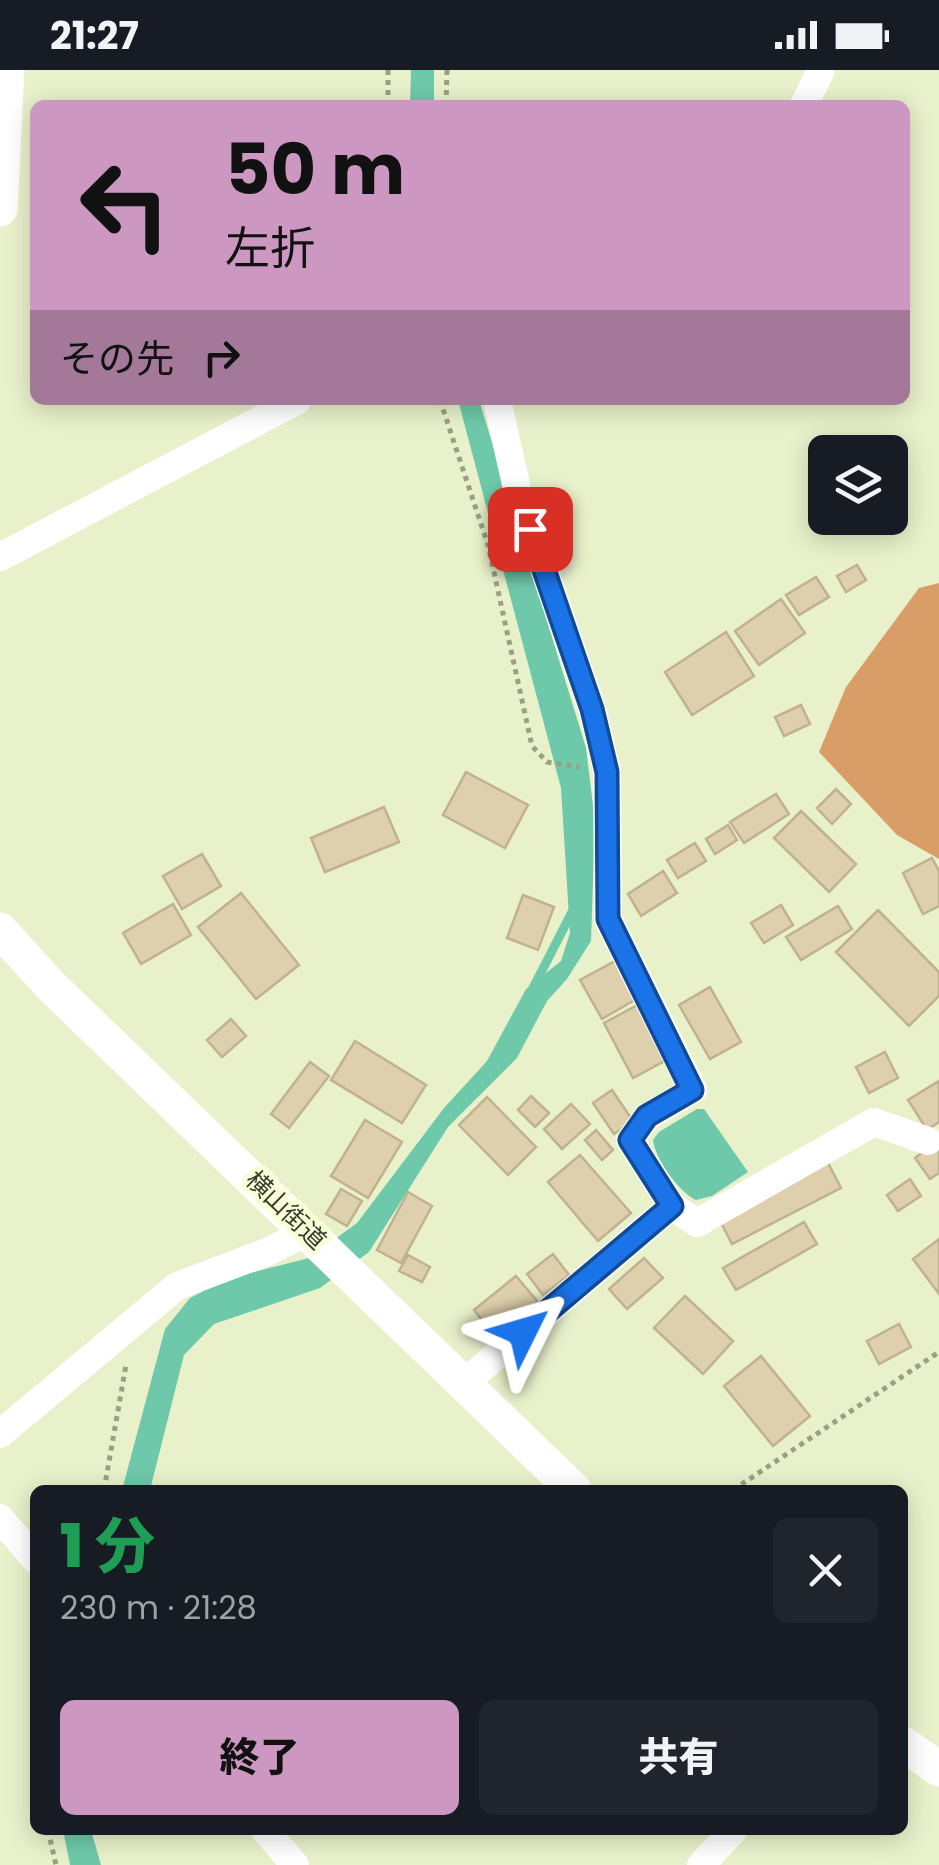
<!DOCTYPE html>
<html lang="ja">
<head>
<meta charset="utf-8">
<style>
  body { margin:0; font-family:Poppins,"Noto Sans JP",sans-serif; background:#20242c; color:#f1f3f6; height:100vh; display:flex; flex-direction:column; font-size:38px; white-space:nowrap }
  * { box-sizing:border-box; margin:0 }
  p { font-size:32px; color:#9ea1a6 }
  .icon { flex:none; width:55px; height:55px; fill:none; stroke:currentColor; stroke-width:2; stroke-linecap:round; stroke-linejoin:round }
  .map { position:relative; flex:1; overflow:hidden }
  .drawer { position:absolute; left:30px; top:1415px; width:878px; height:350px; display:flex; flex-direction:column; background:#171b24; border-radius:15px; box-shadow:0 5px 25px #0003 }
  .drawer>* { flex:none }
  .top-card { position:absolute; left:30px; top:30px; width:880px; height:305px; border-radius:15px; box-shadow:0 5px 25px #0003; background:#cc97c0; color:#111; overflow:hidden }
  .controls { position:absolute; left:808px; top:365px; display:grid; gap:20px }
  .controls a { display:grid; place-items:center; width:100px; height:100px; border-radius:15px; background:#171b24; box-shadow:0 5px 25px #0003; font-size:50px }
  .pin { position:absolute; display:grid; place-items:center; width:85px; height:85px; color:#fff; margin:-42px; border-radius:20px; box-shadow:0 5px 15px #0006 }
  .me { position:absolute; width:110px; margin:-55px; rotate:50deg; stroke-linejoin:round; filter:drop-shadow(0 0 8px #0008) }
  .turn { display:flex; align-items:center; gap:35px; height:210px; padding:0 30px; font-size:45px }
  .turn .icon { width:130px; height:130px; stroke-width:2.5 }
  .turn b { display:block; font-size:70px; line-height:85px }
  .then { display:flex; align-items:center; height:95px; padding:0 30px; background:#0003; gap:20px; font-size:38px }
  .round { display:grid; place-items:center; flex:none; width:105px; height:105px; border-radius:15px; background:#20242c }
  .head { display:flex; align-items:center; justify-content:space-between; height:170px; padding:0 30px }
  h1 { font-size:60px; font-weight:800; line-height:75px; color:#1e9e55 }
  .button { display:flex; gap:20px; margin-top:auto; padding:20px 30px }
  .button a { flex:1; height:115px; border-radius:15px; background:#cc97c0; color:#111; font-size:40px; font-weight:800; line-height:115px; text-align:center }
  .button a+a { background:#20242c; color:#f1f3f6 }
  .status { display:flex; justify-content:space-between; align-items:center; height:70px; padding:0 50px; background:#171b24; direction:ltr }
  .status svg { height:28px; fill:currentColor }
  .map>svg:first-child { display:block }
  .forest { fill:#d99d68 }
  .water { fill:#6ec9ab }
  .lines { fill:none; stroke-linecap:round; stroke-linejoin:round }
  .stream { stroke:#6ec9ab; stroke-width:9 }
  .building { fill:#ded0ac; stroke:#c0b290; stroke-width:2.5 }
  .path { stroke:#9ba085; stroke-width:5; stroke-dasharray:5 5; stroke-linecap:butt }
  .minor { stroke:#fff; stroke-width:28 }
  .tertiary { stroke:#fff; stroke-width:35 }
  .route-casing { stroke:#114b97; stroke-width:25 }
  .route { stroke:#1a73e8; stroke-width:18 }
  .labels { text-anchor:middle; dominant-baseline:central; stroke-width:10; stroke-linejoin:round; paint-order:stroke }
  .street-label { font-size:25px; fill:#383b2c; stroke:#f7fed8 }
</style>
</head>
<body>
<div class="status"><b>21:27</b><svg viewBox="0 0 49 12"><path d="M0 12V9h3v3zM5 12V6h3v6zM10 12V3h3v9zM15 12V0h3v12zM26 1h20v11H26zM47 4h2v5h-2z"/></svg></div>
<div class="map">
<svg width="939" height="1795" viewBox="0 0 939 1795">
  <rect width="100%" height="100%" fill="#e9f1cb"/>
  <path class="forest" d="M939,513V789L897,765L819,682L846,617L919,518Z"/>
  <path class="water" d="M411,0H434V35H410Z
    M458,330H479L586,678L595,752L591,871L567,909L547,931L517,988L448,1057L369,1182L320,1218L214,1254L184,1285L150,1420H122L165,1259L190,1228L226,1209L309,1188L357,1153L444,1038L487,991L526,919L561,891L570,863L561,718Z
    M697,1039H704L748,1102L712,1126L696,1130C679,1122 655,1089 653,1070L659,1062Z
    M63,1760H91L101,1795H70Z"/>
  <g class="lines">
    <path class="stream" d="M532,920L573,840"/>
  </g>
  <path class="building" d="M857,495L866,510L846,522L837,506Z
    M816,507L829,527L799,545L786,525Z
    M781,529L805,563L759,595L735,561Z
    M726,562L754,606L692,645L665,602Z
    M801,635L810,654L784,666L775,647Z
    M466,702L528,735L505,778L443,745Z
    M836,719L851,734L832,754L817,738Z
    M776,724L789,744L744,773L730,752Z
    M384,737L399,772L325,802L311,768Z
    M801,741L856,794L829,822L774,768Z
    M728,755L737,770L715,784L706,769Z
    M695,773L706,791L678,808L667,790Z
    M202,784L221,816L182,839L163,806Z
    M932,788L939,801V836L923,844L903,803Z
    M663,801L677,823L641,846L628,824Z
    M241,823L299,895L256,929L198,857Z
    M523,825L554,837L538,880L507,868Z
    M173,834L191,865L141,894L123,863Z
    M781,835L793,855L764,873L751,853Z
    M838,836L852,859L801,890L786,867Z
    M878,840L939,902V926L909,956L836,882Z
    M617,890L638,928L602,949L580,910Z
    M710,917L741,972L710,989L679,935Z
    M641,933L670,988L633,1008L604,953Z
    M231,949L246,966L222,987L207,970Z
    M355,971L426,1015L402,1053L331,1010Z
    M885,982L898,1008L869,1023L856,997Z
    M310,992L329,1006L289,1058L271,1044Z
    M939,1011V1052L927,1060L908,1030Z
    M612,1020L633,1051L614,1064L593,1033Z
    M531,1026L549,1043L535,1057L518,1040Z
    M487,1027L536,1077L508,1105L459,1055Z
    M571,1034L590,1054L562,1079L544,1059Z
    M365,1050L402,1072L368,1128L331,1106Z
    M596,1060L613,1080L602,1090L585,1070Z
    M935,1072L939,1077V1103L930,1109L915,1088Z
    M580,1085L631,1143L598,1171L548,1112Z
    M827,1091L841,1118L732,1174L718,1147Z
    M910,1109L921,1126L898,1141L887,1125Z
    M341,1119L362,1131L347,1156L326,1144Z
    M408,1122L432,1136L401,1193L377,1180Z
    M804,1152L817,1174L736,1220L723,1198Z
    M939,1169V1224L913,1189Z
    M553,1184L569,1205L543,1225L527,1204Z
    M408,1185L430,1197L422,1212L399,1201Z
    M644,1188L663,1208L627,1239L609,1219Z
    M516,1206L538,1232L495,1267L474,1240Z
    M685,1226L733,1271L703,1304L654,1258Z
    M899,1254L911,1277L879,1294L867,1271Z
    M761,1286L810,1346L773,1376L724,1316Z"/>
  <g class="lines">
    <path class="path" d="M388,35V0
      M446,35L447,0
      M440,330L488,475L532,676L547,692L580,697
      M104,1420L126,1295
      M733,1420L939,1282
      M48,1760L56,1795"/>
    <path class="minor" d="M804,35L821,0
      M0,487L298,330
      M672,1136L697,1153L874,1052L928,1071
      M464,1313L672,1136L630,1070L647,1047L693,1020L608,849L607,701L592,639L518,423L497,330
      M0,1364L177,1216L267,1182L309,1161
      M0,1448L35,1489
      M265,1760L295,1795
      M701,1795L734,1760"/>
    <path class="tertiary" d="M0,139L7,0
      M0,860L50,915L574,1420
      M902,1673L939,1699"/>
  </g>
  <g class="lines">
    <defs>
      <path id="route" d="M523,1262L672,1136L630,1070L647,1046L692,1020L608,849L607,702L592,639L530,459"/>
    </defs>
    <use href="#route" class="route-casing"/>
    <use href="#route" class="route"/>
  </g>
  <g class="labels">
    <g class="street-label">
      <text transform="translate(286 1140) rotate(44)">横山街道</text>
    </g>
  </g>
</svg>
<div class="controls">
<a><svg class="icon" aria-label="layers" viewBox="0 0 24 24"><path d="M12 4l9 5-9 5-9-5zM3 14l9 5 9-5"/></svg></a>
</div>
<div class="pin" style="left:530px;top:459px;background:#d93025"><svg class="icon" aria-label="arrive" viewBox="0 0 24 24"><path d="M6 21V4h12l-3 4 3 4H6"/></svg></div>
<svg class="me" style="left:523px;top:1262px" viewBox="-20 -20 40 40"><path d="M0-17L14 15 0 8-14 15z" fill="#1a73e8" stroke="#fff" stroke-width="4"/></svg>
<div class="top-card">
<div class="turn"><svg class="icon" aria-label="left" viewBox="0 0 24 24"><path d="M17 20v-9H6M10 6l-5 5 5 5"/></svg><div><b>50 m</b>左折</div></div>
<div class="then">その先<svg class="icon" aria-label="right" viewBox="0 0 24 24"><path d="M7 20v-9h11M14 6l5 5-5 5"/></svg></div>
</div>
<section class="drawer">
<div class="head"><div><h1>1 分</h1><p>230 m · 21:28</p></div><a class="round"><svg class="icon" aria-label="close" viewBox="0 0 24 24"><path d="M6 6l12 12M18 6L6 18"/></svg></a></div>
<div class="button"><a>終了</a><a>共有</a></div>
</section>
</div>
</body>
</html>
